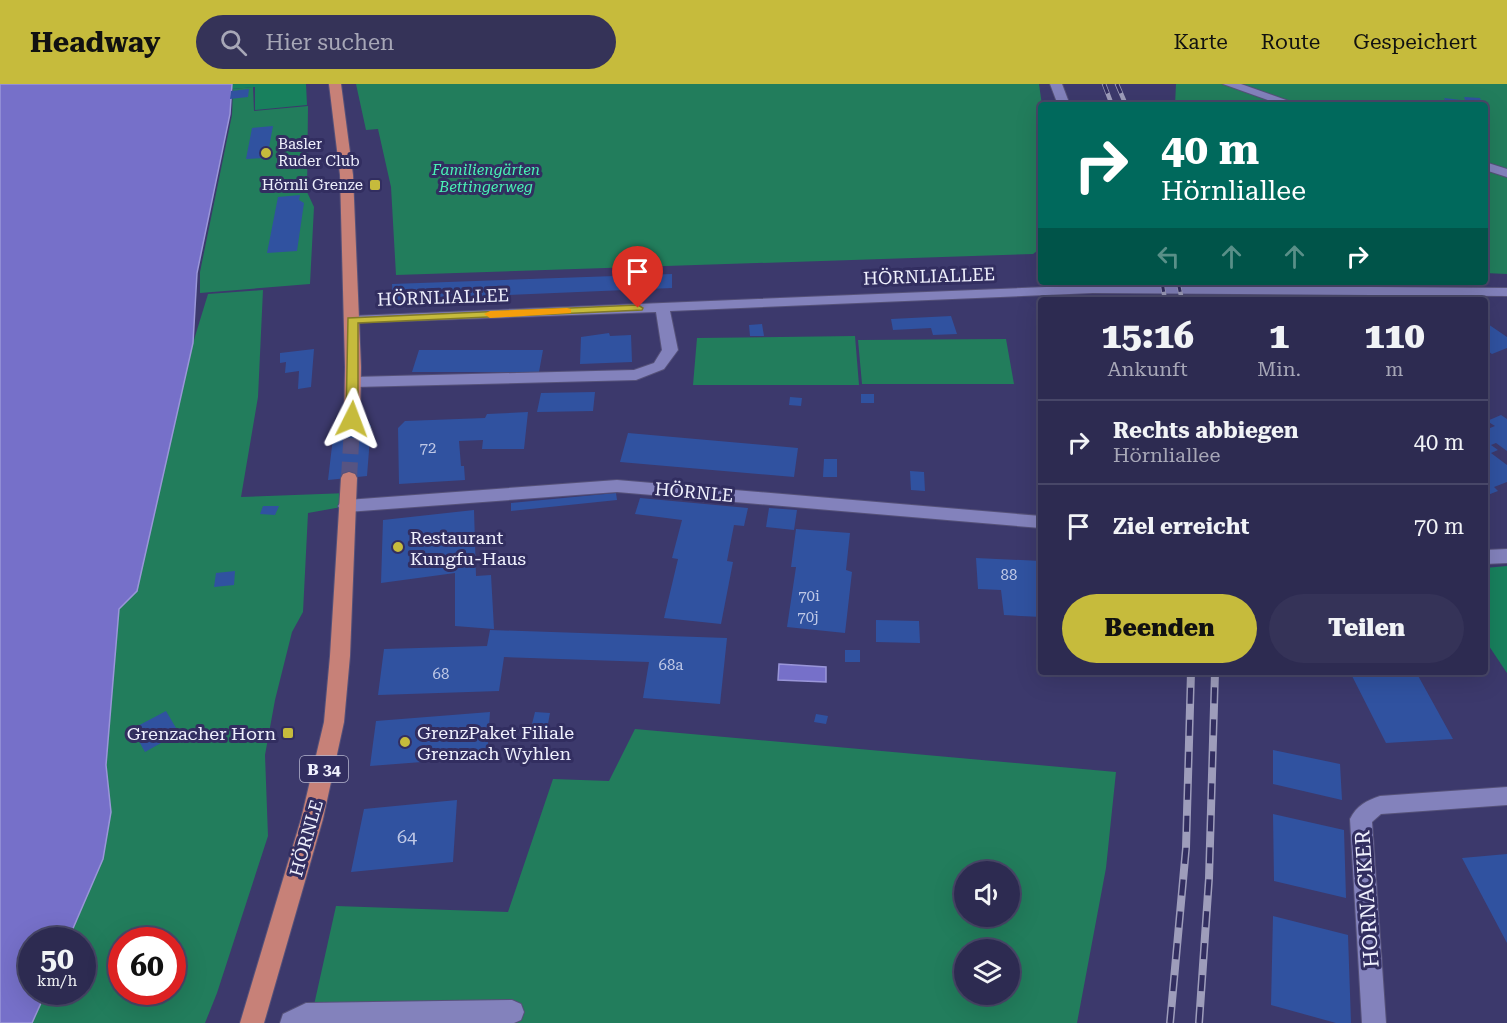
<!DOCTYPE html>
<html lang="de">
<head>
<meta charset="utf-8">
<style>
  body { margin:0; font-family:"Roboto Serif",serif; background:#353358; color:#f1f3f6; height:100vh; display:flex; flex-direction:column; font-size:22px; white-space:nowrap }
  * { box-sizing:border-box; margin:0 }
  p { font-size:20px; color:#a7a7b7 }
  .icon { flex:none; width:33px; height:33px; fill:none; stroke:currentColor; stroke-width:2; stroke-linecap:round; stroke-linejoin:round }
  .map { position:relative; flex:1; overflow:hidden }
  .side { position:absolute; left:1038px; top:213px; width:450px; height:378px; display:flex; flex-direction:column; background:#2d2b51; border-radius:6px; box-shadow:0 6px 24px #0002,0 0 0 2px #484768 }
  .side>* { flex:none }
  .banner { position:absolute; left:1038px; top:18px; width:450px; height:183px; border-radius:6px; box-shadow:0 6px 24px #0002,0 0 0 2px #484768; background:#00695c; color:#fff; overflow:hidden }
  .controls { position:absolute; left:954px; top:777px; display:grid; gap:12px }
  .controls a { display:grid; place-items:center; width:66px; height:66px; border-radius:50%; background:#2d2b51; box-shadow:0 6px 24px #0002,0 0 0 2px #484768; font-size:30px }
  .speed { position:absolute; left:18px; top:843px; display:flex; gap:12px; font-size:30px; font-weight:700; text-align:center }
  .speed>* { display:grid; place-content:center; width:78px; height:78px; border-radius:50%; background:#2d2b51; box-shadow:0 6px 24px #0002,0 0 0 2px #484768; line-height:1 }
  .speed small { font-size:15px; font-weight:400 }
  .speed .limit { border:9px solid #d22; background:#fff; color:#111 }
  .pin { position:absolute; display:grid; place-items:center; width:51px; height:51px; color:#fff; margin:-62px -26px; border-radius:50% 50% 50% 0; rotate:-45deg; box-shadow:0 0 6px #0007 }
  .pin .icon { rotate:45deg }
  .me { position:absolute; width:66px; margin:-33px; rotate:3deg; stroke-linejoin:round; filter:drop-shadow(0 0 4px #0008) }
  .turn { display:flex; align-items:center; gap:21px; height:126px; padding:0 24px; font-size:27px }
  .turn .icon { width:78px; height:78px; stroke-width:2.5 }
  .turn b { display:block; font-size:42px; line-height:51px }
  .lanes { display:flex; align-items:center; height:57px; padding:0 24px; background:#0003; justify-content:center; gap:30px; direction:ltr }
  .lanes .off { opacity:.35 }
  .eta { display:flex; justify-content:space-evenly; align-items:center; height:102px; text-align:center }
  .eta b { font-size:36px; font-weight:800; line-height:42px }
  .button { display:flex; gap:12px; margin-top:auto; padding:12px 24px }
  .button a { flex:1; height:69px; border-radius:36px; background:#c6bb3c; color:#111; font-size:24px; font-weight:800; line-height:69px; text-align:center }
  .button a+a { background:#353358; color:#f1f3f6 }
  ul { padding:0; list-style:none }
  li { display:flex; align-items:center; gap:18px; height:84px; padding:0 24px; border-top:2px solid #484768 }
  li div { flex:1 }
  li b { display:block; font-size:22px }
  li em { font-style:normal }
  header { display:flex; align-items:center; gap:36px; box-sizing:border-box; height:84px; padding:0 30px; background:#c6bb3c; color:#111 }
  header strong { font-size:28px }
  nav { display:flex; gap:33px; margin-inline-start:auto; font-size:21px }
  .search { width:420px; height:54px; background:#353358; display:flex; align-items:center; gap:15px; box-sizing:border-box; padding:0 21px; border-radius:33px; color:#a7a7b7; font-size:22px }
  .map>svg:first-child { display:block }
  .green { fill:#227d5c; fill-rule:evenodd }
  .forest { fill:#18805d }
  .water { fill:#7670c9; stroke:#9a96d9; stroke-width:1.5 }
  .building { fill:#3052a0 }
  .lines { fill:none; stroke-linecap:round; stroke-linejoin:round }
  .major-tunnel { stroke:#575482; stroke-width:16; stroke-dasharray:16 8; stroke-linecap:butt }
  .minor-casing { stroke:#555179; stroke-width:2 }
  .major-casing { stroke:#555179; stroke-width:2 }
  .minor { fill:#8382bc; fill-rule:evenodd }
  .major { fill:#c78178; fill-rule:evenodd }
  .rail-far1-casing { stroke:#9e9dbb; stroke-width:4.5 }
  .rail-casing { stroke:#9e9dbb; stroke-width:8 }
  .rail-far1 { stroke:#322e60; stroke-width:3; stroke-dasharray:10; stroke-linecap:butt }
  .rail { stroke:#322e60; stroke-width:5; stroke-dasharray:16; stroke-linecap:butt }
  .route { fill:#c6bb3c; stroke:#817a27; stroke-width:1.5 }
  .slow { fill:#f59e0b }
  .poi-dot { fill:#c6bb3c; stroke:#322e60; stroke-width:2 }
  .labels { text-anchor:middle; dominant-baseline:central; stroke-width:6; stroke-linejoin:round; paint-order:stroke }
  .far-poi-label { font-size:15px; fill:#eff0fd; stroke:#322e60; text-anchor:start }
  .far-park-label { font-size:15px; font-style:italic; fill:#49f2b5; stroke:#322e60 }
  .number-label { font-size:15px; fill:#bfc8e6 }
  .shield { fill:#322e60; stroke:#b6b6ce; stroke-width:1.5 }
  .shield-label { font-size:16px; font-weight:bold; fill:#eff0fd }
  .street-label { font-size:18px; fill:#eff0fd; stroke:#322e60 }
  .poi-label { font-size:18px; fill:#eff0fd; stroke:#322e60; text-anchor:start }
  .near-number-label { font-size:18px; fill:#bfc8e6 }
  .near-street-label { font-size:21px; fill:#eff0fd; stroke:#322e60 }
</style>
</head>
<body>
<header>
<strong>Headway</strong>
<div class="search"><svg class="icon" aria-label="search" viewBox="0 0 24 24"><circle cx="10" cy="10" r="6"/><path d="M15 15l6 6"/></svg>Hier suchen</div>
<nav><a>Karte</a><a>Route</a><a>Gespeichert</a></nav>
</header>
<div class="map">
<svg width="1507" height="939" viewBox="0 0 1507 939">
  <rect width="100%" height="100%" fill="#3c396c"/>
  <path class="green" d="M356,0H1039L1042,21L1041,164L1033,170L396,191L391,103L378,45L366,46Z
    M1176,0H1507V190L1485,189V21H1175Z
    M253,3L254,27L308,22L307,108L314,123L310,200L200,209V188L232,31L233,5Z
    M263,206L258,313L241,413L348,409L347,422L308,429L303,528L292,548L275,616L265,671L268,752L217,909L205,939H32L46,908H82V856H68L103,775L111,728L106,681L119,525L137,507L193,259L208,210ZM122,856H172V908H122Z
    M855,252L859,301H693L697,254Z
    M1006,255L1014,300H862L858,256Z
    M635,645L1116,688L1106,784L1077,939H310L336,822L508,828L553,695L609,697ZM964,788H1010V832H964ZM964,866H1010V910H964Z"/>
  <path class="forest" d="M232,0H306L307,21L255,26V3L232,5Z
    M1507,482V589L1485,556V484Z"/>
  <path class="water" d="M0,0H232L230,30L197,189L193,259L137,507L119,525L106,681L111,728L103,775L68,856H32V908H46L32,939H0Z
    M779,580L826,583V598L778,596Z"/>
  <path class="building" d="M249,5L248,13L230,15L231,7Z
    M1464,13L1480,14L1483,21H1467Z
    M1444,14L1461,16L1463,21L1447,20Z
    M273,42L267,74L246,75L252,44Z
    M300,111L299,116L304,119L297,167L267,169L278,113Z
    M672,190V204L393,216L392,200Z
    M951,232L957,250L933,251L931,244L893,246L891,235Z
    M1485,238L1507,253V264L1492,270L1485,265Z
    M762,240L764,252H750L749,241Z
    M609,249L610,252L631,251L632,278L580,280L581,253Z
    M314,265L311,303L298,305L299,287L285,289L286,278L280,279V269Z
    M419,266H543L539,288H412Z
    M595,308L593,327L537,328L541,309Z
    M861,310H874V319H861Z
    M790,313L802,314L801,322L789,321Z
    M528,328L524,365H482L483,356L459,357L461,382H464L465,396L399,400L398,344L405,337L485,334L487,330Z
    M1501,331L1507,335V367L1496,359L1491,361L1498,366L1491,369L1507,381V398L1494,403L1498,407L1485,412V346L1495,342L1487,337Z
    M371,341L367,392L328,396L334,345Z
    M628,349L798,364L794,393L620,378Z
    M824,375H837V393H823Z
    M910,387L924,388L925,407L911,406Z
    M616,409L617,416L511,427V419Z
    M640,414L748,424L744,442L734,441L727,477L733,478L721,540L664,534L678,475L672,474L682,436L635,430Z
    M263,422H279L275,431L260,430Z
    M769,424L797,426L794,446L766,443Z
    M474,426L476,492L491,491L494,545L455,542V489L381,499L383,436Z
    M796,445L850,449L846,486L852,488L845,549L787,543L796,483H791Z
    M976,474L1041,477V533L1004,531L1001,506L978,505Z
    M235,487L234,501L214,503L216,489Z
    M876,536L919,537L920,559L876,558Z
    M490,546L727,554L720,620L643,614L649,578L504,573L499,607L378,611L384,565L487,562Z
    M845,566H860V578H845Z
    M1350,588H1416L1453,655L1386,659Z
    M166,627L179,649L145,668L132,645Z
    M490,628L487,673L370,682L376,637Z
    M535,628L550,629L547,645L531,644Z
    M816,630L828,632L826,640L814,638Z
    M1273,666L1340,680L1342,716L1273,700Z
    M457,716L453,778L351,788L364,725Z
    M1273,730L1344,746L1346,814L1274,797Z
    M1507,770V859L1462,774Z
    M1273,832L1348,851L1351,939H1336L1271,921Z"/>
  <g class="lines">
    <path class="major-tunnel" d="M349,394L352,343"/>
    <defs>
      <path id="minor" d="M1050,0H1062L1070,21H1058Z
        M1223,0H1241L1300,21H1282Z
        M1485,78L1507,85V93L1485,86Z
        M1093,201L1507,204V212L1093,209L670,227L678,266L664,285L636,296L354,303L346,298L354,293L634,286L654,279L662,266L656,228L347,239L345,236L352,232Z
        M617,396L1041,432V444L617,408L347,428L341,426L338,422L341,418L347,416Z
        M1507,465V479L1485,480V466Z
        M1507,703V721L1381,730L1372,738L1386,939H1362L1350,735C1357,721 1366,717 1380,712Z
        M512,916L521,920L524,928L521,936L514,939H280L283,930L306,919Z"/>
      <path id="major" d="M329,0H341L353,91L361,283L360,343L358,347H346L344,343L345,283L340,91Z
        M349,388L355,390L357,394L350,572L344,638L323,735L264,939H240L301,735L324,638L330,572L341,394L343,390Z"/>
    </defs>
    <use href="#minor" class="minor-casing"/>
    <use href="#major" class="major-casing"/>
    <use href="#minor" class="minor"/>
    <use href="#major" class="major"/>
    <defs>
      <path id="rail-far1" d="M1104,0L1112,21
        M1117,0L1126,21
        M1162,198L1165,216
        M1178,198L1182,216"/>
      <path id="rail" d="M1170,939L1186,764L1191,588
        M1199,939L1209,794L1215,588"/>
    </defs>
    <use href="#rail-far1" class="rail-far1-casing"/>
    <use href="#rail" class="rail-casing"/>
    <use href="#rail-far1" class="rail-far1"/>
    <use href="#rail" class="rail"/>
  </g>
  <path class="route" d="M638,221L643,224L642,226L358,239V335L352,339L346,335L348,234Z"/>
  <path class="slow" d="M567,224L571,225V229L490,234L484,230L490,227Z"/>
  <g class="poi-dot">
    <circle cx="266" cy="69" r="6"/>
    <rect x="369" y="95" width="12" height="12" rx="3"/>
    <circle cx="398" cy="463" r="6"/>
    <rect x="282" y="643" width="12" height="12" rx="3"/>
    <circle cx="405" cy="658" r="6"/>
  </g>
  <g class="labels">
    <g class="far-poi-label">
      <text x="278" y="60">Basler<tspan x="278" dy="17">Ruder Club</tspan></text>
      <text x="363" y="101" text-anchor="end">Hörnli Grenze</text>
    </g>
    <g class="far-park-label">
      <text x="486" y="86">Familiengärten<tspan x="486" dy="17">Bettingerweg</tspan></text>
    </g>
    <g class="number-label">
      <text x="428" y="364">72</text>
      <text x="1009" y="491">88</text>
      <text x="809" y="512">70i</text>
      <text x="808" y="533">70j</text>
      <text x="671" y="581">68a</text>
      <text x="441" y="590">68</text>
    </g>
    <rect class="shield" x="300" y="672" width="48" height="26" rx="4.5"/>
    <g class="shield-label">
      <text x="324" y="685">B 34</text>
    </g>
    <g class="street-label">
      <text transform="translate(929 192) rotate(-2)">HÖRNLIALLEE</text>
      <text transform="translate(443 213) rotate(-2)">HÖRNLIALLEE</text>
      <text transform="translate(694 408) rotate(5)">HÖRNLE</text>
      <text transform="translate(306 754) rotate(-74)">HÖRNLE</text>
    </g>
    <g class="poi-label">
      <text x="410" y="453">Restaurant<tspan x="410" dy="21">Kungfu-Haus</tspan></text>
      <text x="417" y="648">GrenzPaket Filiale<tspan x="417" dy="21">Grenzach Wyhlen</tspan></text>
      <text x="276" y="649" text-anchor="end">Grenzacher Horn</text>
    </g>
    <g class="near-number-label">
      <text x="407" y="752">64</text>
    </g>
    <g class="near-street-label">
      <text transform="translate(1367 815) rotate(-94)">HORNACKER</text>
    </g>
  </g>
</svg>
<div class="controls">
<a><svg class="icon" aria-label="sound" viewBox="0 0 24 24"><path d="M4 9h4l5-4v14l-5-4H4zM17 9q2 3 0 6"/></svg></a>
<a><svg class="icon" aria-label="layers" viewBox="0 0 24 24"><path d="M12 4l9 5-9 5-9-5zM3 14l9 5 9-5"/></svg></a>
</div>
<div class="speed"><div>50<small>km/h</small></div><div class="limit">60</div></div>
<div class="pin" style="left:638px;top:224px;background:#d93025"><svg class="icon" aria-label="arrive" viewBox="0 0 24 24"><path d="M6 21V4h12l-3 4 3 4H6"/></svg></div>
<svg class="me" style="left:352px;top:335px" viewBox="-20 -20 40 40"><path d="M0-17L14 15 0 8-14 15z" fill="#c6bb3c" stroke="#fff" stroke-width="4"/></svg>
<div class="banner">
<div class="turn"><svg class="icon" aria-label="right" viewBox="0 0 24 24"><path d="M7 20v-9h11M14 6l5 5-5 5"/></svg><div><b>40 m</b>Hörnliallee</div></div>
<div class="lanes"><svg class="icon off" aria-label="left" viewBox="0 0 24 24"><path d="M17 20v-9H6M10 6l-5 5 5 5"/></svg><svg class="icon off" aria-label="ahead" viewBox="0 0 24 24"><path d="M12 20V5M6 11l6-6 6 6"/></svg><svg class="icon off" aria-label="ahead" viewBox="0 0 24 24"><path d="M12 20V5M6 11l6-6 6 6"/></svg><svg class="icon" aria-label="right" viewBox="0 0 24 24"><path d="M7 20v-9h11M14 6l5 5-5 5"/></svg></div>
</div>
<section class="side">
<div class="eta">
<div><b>15:16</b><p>Ankunft</p></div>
<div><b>1</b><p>Min.</p></div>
<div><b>110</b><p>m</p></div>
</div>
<ul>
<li><svg class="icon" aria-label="right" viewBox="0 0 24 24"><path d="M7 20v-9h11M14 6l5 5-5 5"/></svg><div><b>Rechts abbiegen</b><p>Hörnliallee</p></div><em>40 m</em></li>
<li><svg class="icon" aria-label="arrive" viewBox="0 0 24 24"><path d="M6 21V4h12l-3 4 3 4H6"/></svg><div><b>Ziel erreicht</b></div><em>70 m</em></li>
</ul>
<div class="button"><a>Beenden</a><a>Teilen</a></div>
</section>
</div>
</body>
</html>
